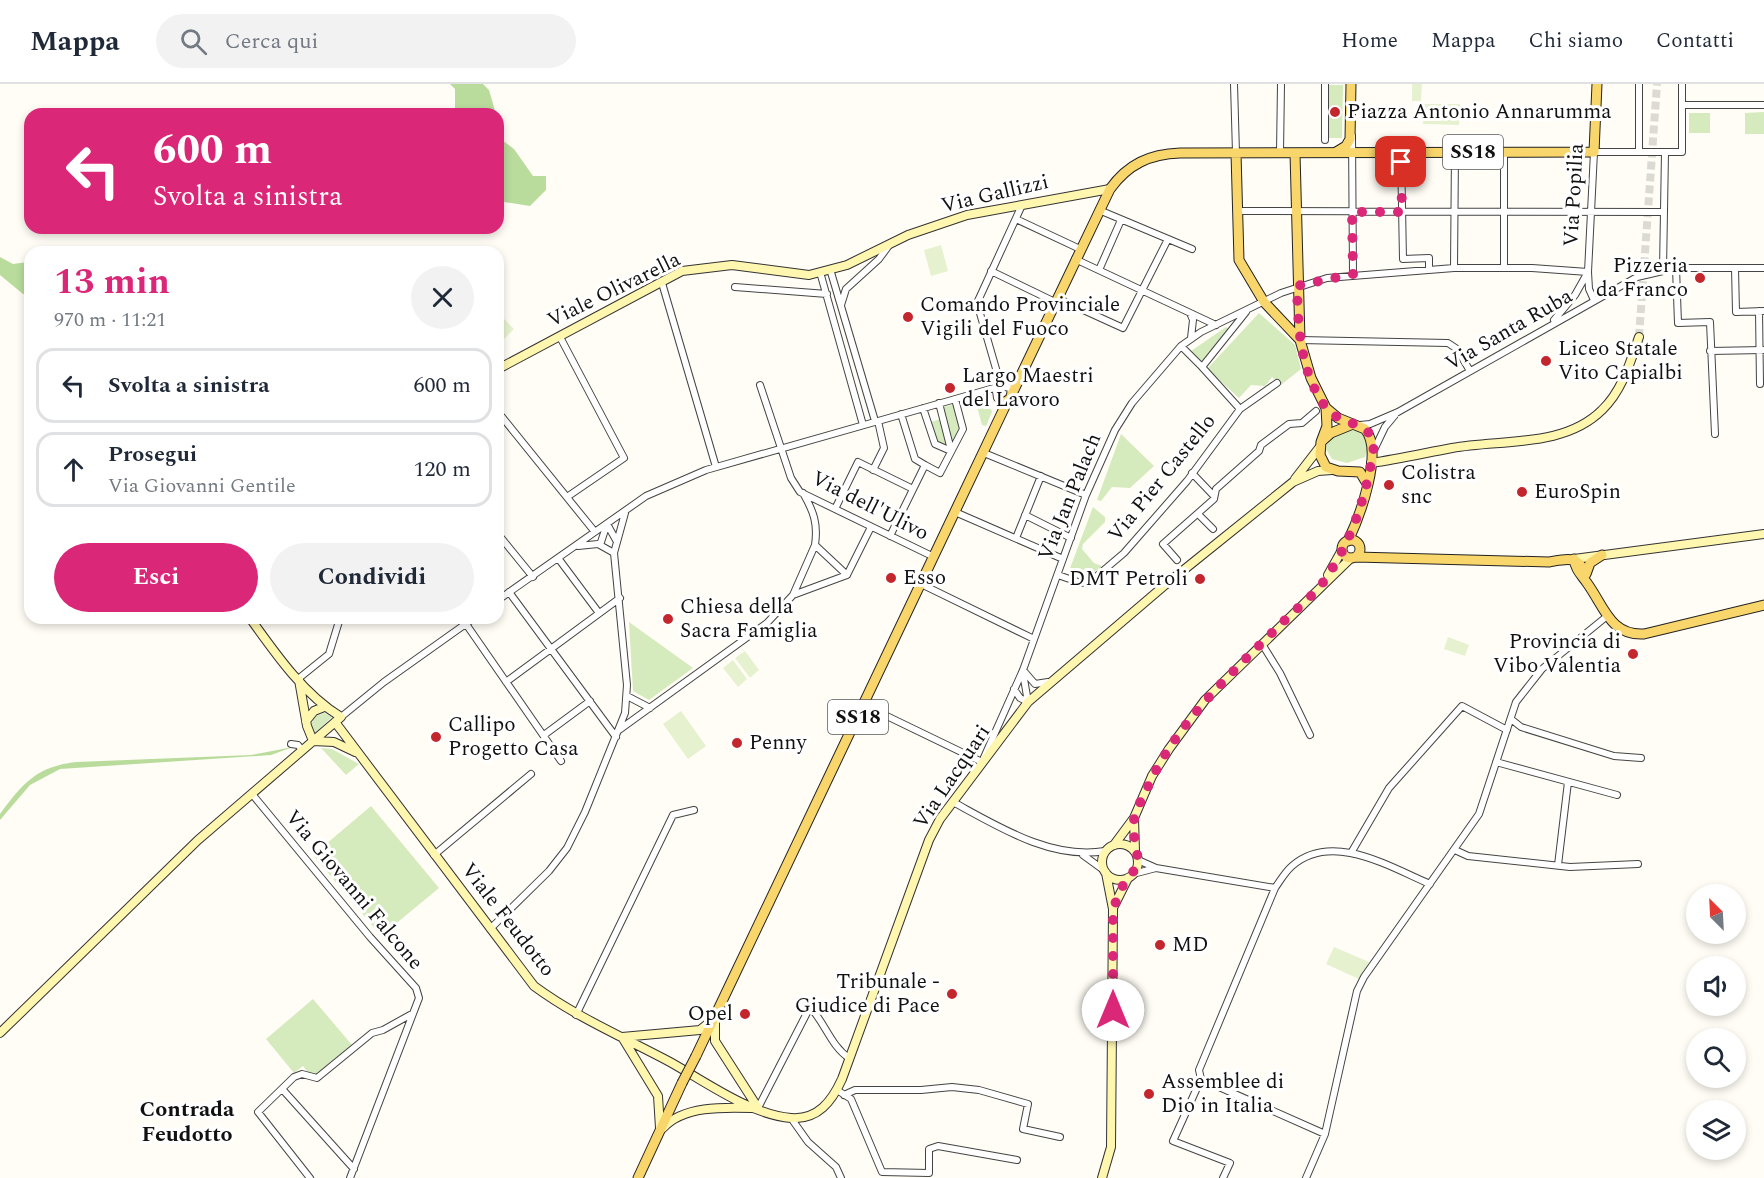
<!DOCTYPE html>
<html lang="it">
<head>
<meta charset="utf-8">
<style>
  body { margin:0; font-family:Spectral,serif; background:#f2f2f3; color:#1f2937; height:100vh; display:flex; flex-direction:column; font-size:22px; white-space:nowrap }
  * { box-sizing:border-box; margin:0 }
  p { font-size:20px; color:#747a83 }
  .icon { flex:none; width:33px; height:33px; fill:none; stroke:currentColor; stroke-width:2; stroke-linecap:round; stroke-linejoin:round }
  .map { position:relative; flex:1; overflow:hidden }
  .side { position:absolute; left:24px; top:162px; width:480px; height:378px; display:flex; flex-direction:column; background:#fff; border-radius:18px; box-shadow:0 3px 9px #0003 }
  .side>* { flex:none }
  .top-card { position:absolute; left:24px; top:24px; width:480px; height:126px; border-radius:18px; box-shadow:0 3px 9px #0003; background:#db2777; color:#fff; overflow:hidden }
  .needle { width:39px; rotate:336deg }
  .tools { position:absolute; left:1686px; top:800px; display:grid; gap:12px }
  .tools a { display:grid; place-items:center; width:60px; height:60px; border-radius:50%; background:#fff; box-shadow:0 3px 9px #0003; font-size:30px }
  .pin { position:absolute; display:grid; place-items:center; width:51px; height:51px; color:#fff; margin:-26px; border-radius:12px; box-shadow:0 3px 9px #0006 }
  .me { position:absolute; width:66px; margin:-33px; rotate:0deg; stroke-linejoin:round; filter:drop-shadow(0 0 4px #0008) }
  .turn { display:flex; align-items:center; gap:21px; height:126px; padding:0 30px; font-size:27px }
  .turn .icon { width:78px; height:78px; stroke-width:2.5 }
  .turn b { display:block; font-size:42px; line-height:51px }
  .round { display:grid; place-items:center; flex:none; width:63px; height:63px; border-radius:32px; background:#f2f2f3 }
  .headline { display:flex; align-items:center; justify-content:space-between; height:102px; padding:0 30px }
  h1 { font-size:36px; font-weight:700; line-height:45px; color:#db2777 }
  .cta { display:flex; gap:12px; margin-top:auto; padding:12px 30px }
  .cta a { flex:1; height:69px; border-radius:36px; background:#db2777; color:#fff; font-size:24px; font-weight:700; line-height:69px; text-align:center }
  .cta a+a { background:#f2f2f3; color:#1f2937 }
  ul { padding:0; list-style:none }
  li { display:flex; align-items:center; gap:18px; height:75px; margin:0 12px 9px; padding:0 18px; border:3px solid #e0e1e3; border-radius:18px }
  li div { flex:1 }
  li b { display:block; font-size:22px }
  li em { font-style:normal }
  header { display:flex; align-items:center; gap:36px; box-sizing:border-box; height:84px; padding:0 30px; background:#fff; border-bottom:2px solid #e0e1e3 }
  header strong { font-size:28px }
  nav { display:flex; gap:33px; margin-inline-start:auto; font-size:21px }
  .search { width:420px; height:54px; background:#f2f2f3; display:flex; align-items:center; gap:15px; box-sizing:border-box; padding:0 21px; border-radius:33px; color:#747a83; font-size:22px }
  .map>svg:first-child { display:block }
  .green { fill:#d5ebbd }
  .forest { fill:#b9dc9c }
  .pitch { fill:#e6f2cf }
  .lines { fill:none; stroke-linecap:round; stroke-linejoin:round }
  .secondary-tunnel { stroke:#dbdad3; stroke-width:8; stroke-dasharray:8 4; stroke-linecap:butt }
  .street-casing { stroke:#444; stroke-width:8 }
  .secondary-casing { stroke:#333; stroke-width:10 }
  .primary-casing { stroke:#222; stroke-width:11 }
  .street { stroke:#fff; stroke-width:6 }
  .secondary { stroke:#fff6b0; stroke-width:8 }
  .primary { stroke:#f9d66b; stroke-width:9 }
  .primary-bridge-casing { stroke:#222; stroke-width:11; stroke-linecap:butt }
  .primary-bridge { stroke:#f9d66b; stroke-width:9 }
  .route { stroke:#db2777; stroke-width:10; stroke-dasharray:0 18 }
  .poi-dot { fill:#c4262e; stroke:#fff; stroke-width:2 }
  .labels { text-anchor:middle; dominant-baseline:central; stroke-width:6; stroke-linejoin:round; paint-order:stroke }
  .shield { fill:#fff; stroke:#585858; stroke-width:1.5 }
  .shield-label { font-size:20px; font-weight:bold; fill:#111 }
  .poi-label { font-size:21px; fill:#111; stroke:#fff; text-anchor:start }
  .street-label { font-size:21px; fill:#111; stroke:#fff }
  .neighbourhood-label { font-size:22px; font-weight:bold; fill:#111; stroke:#fff }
</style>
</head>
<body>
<header>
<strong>Mappa</strong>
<div class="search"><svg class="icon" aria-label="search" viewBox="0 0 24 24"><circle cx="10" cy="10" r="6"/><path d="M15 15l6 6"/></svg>Cerca qui</div>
<nav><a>Home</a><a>Mappa</a><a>Chi siamo</a><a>Contatti</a></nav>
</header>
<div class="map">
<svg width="1764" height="1094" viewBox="0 0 1764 1094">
  <rect width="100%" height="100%" fill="#fffdf5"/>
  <path class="green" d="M1328,1H1343L1342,54H1327Z
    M1764,28V50H1745V29Z
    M1689,29H1710V49H1689Z
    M1259,229L1295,261L1301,285L1281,301L1272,293L1265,302L1251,301L1239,314L1207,285Z
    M1226,243L1229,245L1201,278L1191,267Z
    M981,318L990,323L992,328L986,342L982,341L976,319Z
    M956,320L963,345L951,367L935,360L928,339L943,334L940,324Z
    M1354,344L1365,350L1368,365L1365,373L1347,379L1332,375L1326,365C1329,350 1341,348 1354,344Z
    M1121,350L1154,382L1130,404L1112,403L1101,417L1097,416Z
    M1093,423L1105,433V438L1083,460L1082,465L1094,479L1102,482C1089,493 1085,492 1069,487Z
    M629,538L693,584L649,616L633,607Z
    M324,629L332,633L315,649L311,642L314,633Z
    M321,664L332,665L359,680L346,691Z
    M371,722L439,804L381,852L313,771Z
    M313,915L352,961L315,991L309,990L303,982L294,989L266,955Z"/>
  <path class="forest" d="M450,0H483L489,6L496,30H462L455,24V5Z
    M498,53L514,65L533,92H546V106L530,122L498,117Z
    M0,173L13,180L28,178L30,211L23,210L0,191Z
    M293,663L271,671L60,685L30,701L0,736V730C23,699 37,682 77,678L251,671Z"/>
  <path class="pitch" d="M1412,0H1422L1421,17H1412Z
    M1424,20H1460L1459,41L1423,40Z
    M941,161L948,187L931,192L924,166Z
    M502,233L514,245L498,261V237Z
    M1448,553L1469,561L1465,572L1444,565Z
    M745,567L759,586L750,594L735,574Z
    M733,576L747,595L738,603L723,584Z
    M681,627L706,662L688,675L663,640Z
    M1334,863L1369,878L1361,896L1326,880Z"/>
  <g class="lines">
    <path class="secondary-tunnel" d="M1639,253L1657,0"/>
    <defs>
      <path id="street" d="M1234,0L1236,69
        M1682,21H1764
        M1352,52L1353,190
        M1325,56V0
        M1504,68V184
        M1639,68V0
        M1280,69L1281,0
        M1401,69L1403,175L1429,174V185
        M1099,126L1192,165
        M1237,127L1664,128
        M1016,135L1080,165
        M1075,175L1216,241
        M1454,184L1455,68
        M1676,184L1678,239L1710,238L1715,350
        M1735,184L1736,228L1764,227
        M830,185L875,337
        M1099,186L1121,136
        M1663,186L1665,68
        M991,187L1055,218
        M820,188L863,341
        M662,199L716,383
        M735,203L827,210
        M1057,214L1123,244L1167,157
        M1594,216L1589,205L1588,188L1594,68H1682V0
        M841,221L846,205L879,175L890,160
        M1759,227L1760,300
        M1190,229L1193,236L1191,254
        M1554,236L1575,211L1588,188
        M560,253L624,374L567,413
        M1300,256L1448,259L1457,265L1470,287
        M1181,262L1202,283
        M1710,267L1764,266
        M1021,290L1001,302L977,219L1022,121
        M760,301L791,394L800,408L934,473
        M939,319L951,366
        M923,324L935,360L951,367
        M1240,325L1277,299
        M498,328L595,448
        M901,330L915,375L925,381
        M1360,341L1370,340L1398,328L1637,193L1676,184H1764
        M1373,368L1385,343L1395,331
        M984,369L1086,411
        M873,386L884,364L878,337
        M1192,389L1213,411
        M803,409C814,428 818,440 815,461
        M835,425L858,378L913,405
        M955,428L1063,475
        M1198,430L1213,445
        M1025,431L1071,454
        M498,450L533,493
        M890,452L925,381L940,389L963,345L955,315
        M1016,454L1041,392
        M600,461L607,440L616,456
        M578,462L598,460L614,469
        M558,474L599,529
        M1177,476L1163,460L1214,415L1216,405L1259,367L1261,361L1289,340L1302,339L1316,327
        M847,491L871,443
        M1058,491L1081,499L1091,497L1124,469L1187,397L1240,325L1202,283L1246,228
        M921,500L1034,555
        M509,508L616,653
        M498,516L646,412L706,386L1001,302L1010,304L1011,312L1008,316L1001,317L997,314L996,307L999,302
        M466,540L561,677
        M1262,560L1280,589L1310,651
        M1023,586L1035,600L1048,598
        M298,595L329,570L340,534
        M506,598L620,514
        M1014,605L1020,614L1028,618L1023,589
        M627,612L650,624
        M864,621L982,678L1023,586L1086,411L1115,346L1132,319L1181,262L1201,248L1281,209L1327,194L1454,184H1532L1588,188
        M341,633L384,598L474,534
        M1511,635L1521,643L1614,672L1641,674
        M619,646L767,539L793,511L847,491L815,461L793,511
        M544,651L590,617
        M291,660L298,661L302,666
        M1496,678L1617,711
        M252,710L370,853L416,904L419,914L350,1094
        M953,718C999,743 1051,776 1105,767
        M1455,766L1468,772L1570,783L1638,780
        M1351,769L1389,704L1462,622L1507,646
        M434,771L531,690
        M1083,771L1105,787
        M1138,776L1156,784L1275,804
        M1558,781L1568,698
        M1133,790L1156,784
        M490,845L549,787L567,764L585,728L625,629L627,601L614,469L625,429
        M576,931L673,731L694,726
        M1201,995L1325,1050
        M283,1006L354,1085
        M837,1006L851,1015L882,1088L929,1089V1065L938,1062L1017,1076
        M844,1011L855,1006H921L952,1003L979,1006L1028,1020L1023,1045L1060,1053
        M758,1024L810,923C825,939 831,962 849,974
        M791,1034L808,1058L836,1083L841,1094
        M310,1094L258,1028L294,993L302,990L317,994L372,949L383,946L410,931
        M1223,1094L1230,1079L1173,1057L1201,995L1199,986L1275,804C1280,797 1285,788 1292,782C1332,747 1390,783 1430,800
        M1306,1094L1325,1050L1357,907L1364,893L1479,730L1516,618L1542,585L1606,533"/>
      <path id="secondary" d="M498,285L682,187L732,181L809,191L847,181L908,151L967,131L1110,105
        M1371,379C1398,375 1425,369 1452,364C1501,355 1564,364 1602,326C1622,307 1630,279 1639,253
        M1295,395L1319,364
        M1574,475L1764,450
        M1328,491L1342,466
        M299,596L307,642L313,657L334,658L355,668
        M306,637L314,627L324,623
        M335,638L534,902C576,933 623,953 670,978C704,997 751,1031 791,1034C818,1036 832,1017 842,995L929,756L940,735L1028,618L1165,501L1293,398L1318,387L1332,386
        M1134,734L1135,767
        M1102 778a18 18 0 1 1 36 0a18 18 0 1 1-36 0Z
        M1114,761L1134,734L1152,692L1169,665L1205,616L1351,474
        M1114,822L1128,794
        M715,934V957L758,1024
        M0,949L198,756L341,633C304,611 275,569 250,534
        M660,1044L658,1012L622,953L700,946L714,935
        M663,1044C683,1022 723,1023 752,1024
        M1102,1094L1111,1063L1113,825L1106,789"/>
      <path id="primary" d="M1336,68L1346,62L1350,55L1351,0
        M1236,69L1239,176L1264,218L1300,256
        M1295,69L1300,256L1311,294L1326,324L1327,342L1321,358
        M1011,312L1110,105C1128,80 1150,70 1180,69L1594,68L1597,0
        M1326,324L1338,334L1365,345C1384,367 1360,432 1348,457
        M1353,340L1331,349L1321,358L1320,371L1326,383L1338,387L1360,388L1366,398
        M1342 465a9 9 0 1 1 18 0a9 9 0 1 1-18 0Z
        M1356,473L1549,478C1567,475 1578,471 1586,490
        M1574,475C1576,487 1581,490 1587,499C1604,522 1610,552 1644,550L1764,521
        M1586,490L1590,479L1602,471
        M696,972L1008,316
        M638,1094L682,999"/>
    </defs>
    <use href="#street" class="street-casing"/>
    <use href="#secondary" class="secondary-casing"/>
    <use href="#primary" class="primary-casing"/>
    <use href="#street" class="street"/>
    <use href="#secondary" class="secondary"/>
    <use href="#primary" class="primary"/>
    <defs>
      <path id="primary-bridge" d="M682,999L696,972"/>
    </defs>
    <use href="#primary-bridge" class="primary-bridge-casing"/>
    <use href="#primary-bridge" class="primary-bridge"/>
  </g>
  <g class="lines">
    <path class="route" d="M1113,926V825L1122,803L1138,781C1138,766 1132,752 1134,736C1135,726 1142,716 1146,707C1176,638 1233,588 1285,536C1298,523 1316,510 1326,494C1352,456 1365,415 1373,369C1379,336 1340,343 1326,324C1300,288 1298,244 1297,202L1353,190L1352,128H1402L1401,78"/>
  </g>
  <g class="poi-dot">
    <circle cx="1335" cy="28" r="6"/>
    <circle cx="1700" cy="194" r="6"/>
    <circle cx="908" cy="233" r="6"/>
    <circle cx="1546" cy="277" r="6"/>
    <circle cx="950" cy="304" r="6"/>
    <circle cx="1389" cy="401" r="6"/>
    <circle cx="1522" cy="408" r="6"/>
    <circle cx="891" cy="494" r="6"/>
    <circle cx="1200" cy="495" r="6"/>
    <circle cx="668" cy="535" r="6"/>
    <circle cx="1633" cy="570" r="6"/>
    <circle cx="436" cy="653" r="6"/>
    <circle cx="737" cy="659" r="6"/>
    <circle cx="1160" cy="861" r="6"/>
    <circle cx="952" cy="910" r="6"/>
    <circle cx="745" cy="930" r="6"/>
    <circle cx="1149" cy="1010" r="6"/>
  </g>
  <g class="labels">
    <g class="shield">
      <rect x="1443" y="51" width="60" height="34" rx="4.5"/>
      <rect x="828" y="616" width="60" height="34" rx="4.5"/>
    </g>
    <g class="shield-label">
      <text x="1473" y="68">SS18</text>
      <text x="858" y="633">SS18</text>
    </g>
    <g class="poi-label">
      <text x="1347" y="28">Piazza Antonio Annarumma</text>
      <text x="1688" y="182" text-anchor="end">Pizzeria<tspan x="1688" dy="24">da Franco</tspan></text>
      <text x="920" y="221">Comando Provinciale<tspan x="920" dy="24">Vigili del Fuoco</tspan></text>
      <text x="1558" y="265">Liceo Statale<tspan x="1558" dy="24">Vito Capialbi</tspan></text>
      <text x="962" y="292">Largo Maestri<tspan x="962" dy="24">del Lavoro</tspan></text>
      <text x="1401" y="389">Colistra<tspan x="1401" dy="24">snc</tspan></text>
      <text x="1534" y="408">EuroSpin</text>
      <text x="903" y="494">Esso</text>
      <text x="1188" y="495" text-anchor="end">DMT Petroli</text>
      <text x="680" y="523">Chiesa della<tspan x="680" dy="24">Sacra Famiglia</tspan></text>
      <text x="1621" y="558" text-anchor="end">Provincia di<tspan x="1621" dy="24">Vibo Valentia</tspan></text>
      <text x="448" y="641">Callipo<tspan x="448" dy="24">Progetto Casa</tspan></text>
      <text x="749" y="659">Penny</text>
      <text x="1172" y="861">MD</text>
      <text x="940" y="898" text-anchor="end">Tribunale -<tspan x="940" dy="24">Giudice di Pace</tspan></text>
      <text x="733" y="930" text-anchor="end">Opel</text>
      <text x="1161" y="998">Assemblee di<tspan x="1161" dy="24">Dio in Italia</tspan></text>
    </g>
    <g class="street-label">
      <text transform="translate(995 110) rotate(-13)">Via Gallizzi</text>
      <text transform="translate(1574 111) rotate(-87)">Via Popilia</text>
      <text transform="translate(614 206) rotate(-26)">Viale Olivarella</text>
      <text transform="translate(1509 246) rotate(-30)">Via Santa Ruba</text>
      <text transform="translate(1162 394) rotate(-51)">Via Pier Castello</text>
      <text transform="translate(1070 413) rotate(-68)">Via Jan Palach</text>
      <text transform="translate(870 422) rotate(27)">Via dell'Ulivo</text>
      <text transform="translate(952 693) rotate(-56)">Via Lacquari</text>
      <text transform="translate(354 806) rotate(50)">Via Giovanni Falcone</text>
      <text transform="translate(508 836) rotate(52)">Viale Feudotto</text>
    </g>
    <g class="neighbourhood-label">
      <text x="187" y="1025">Contrada<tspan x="187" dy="25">Feudotto</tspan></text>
    </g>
  </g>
</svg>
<div class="tools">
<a><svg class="needle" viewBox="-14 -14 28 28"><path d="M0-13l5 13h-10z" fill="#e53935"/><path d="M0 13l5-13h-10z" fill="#747a83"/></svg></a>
<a><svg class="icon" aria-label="sound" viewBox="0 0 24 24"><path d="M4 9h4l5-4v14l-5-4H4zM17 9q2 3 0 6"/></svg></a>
<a><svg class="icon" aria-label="search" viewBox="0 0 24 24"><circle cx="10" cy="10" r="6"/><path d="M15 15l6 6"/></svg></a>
<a><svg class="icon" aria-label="layers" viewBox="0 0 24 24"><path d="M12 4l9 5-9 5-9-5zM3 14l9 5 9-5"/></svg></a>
</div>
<div class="pin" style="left:1401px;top:78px;background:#d93025"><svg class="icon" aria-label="arrive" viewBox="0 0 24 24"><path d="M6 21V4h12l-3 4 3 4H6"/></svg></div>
<svg class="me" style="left:1113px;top:926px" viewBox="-20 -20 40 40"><circle r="19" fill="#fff"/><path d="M0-13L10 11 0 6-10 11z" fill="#db2777"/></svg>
<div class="top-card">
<div class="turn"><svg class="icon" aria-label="left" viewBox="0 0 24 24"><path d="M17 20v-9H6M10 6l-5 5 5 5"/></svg><div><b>600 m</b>Svolta a sinistra</div></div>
</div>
<section class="side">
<div class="headline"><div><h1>13 min</h1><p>970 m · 11:21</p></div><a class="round"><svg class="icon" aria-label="close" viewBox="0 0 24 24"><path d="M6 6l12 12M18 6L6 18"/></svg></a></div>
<ul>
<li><svg class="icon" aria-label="left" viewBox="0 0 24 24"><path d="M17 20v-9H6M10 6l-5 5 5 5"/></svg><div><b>Svolta a sinistra</b></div><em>600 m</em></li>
<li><svg class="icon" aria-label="ahead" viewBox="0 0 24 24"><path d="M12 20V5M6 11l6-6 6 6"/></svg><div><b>Prosegui</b><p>Via Giovanni Gentile</p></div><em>120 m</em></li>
</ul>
<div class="cta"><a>Esci</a><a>Condividi</a></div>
</section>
</div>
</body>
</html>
